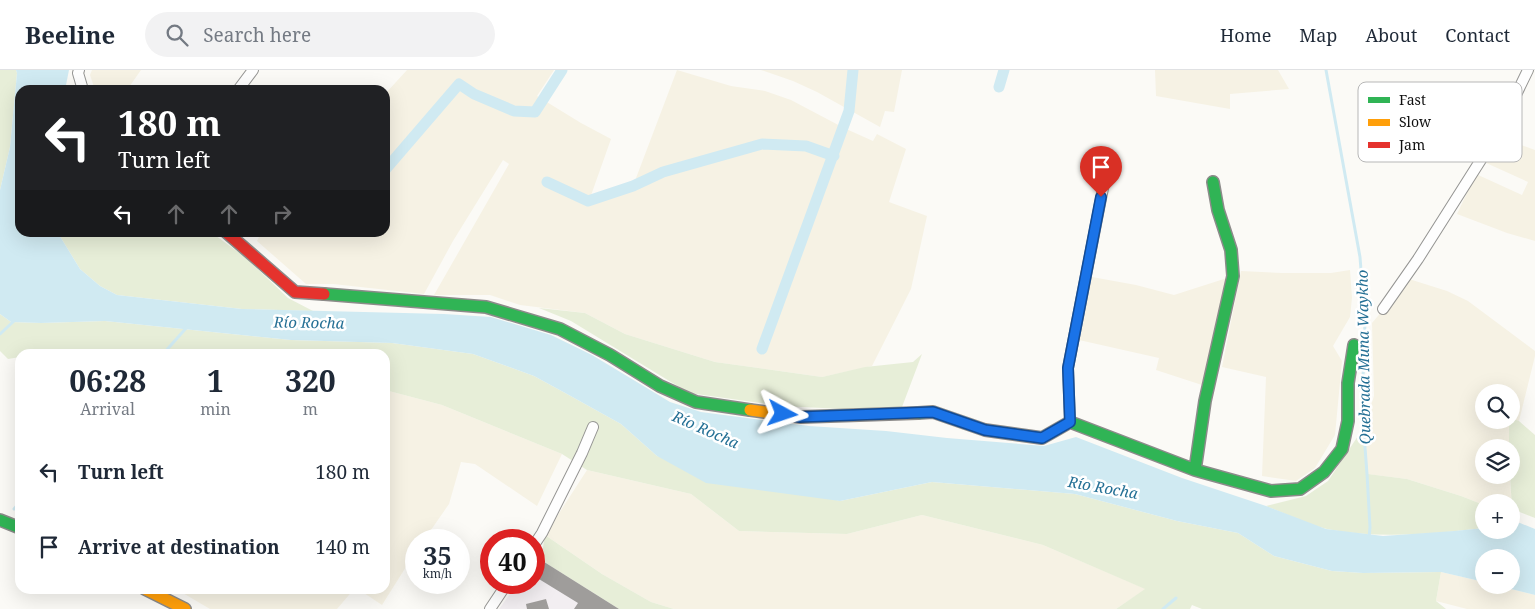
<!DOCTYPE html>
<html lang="en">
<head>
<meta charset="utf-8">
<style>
  body { margin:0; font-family:"Noto Serif",serif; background:#f2f2f3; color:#1f2937; height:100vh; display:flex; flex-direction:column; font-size:19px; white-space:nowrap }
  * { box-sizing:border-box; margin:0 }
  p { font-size:16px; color:#747a83 }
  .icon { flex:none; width:28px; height:28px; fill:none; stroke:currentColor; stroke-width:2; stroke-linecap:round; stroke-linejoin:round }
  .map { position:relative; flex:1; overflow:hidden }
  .sheet { position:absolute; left:15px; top:279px; width:375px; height:245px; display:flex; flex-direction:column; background:#fff; border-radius:15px; box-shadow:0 5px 20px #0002 }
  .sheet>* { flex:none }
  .hud { position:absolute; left:15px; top:15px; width:375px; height:152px; border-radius:15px; box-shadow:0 5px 20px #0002; background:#202124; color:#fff; overflow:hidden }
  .controls { position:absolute; left:1475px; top:314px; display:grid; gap:10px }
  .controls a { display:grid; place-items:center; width:45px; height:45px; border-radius:50%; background:#fff; box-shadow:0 5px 20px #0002; font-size:25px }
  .speed { position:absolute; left:405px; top:459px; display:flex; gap:10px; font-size:25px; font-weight:700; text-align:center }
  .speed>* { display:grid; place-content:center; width:65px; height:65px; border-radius:50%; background:#fff; box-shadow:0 5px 20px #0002; line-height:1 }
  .speed small { font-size:12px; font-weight:400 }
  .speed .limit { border:8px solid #d22; background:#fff; color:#111 }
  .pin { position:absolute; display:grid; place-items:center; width:42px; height:42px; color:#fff; margin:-51px -21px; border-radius:50% 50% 50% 0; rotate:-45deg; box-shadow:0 0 5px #0007 }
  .pin .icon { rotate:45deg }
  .me { position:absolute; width:55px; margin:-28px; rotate:95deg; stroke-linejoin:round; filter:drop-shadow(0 0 4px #0008) }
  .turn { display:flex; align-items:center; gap:18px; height:105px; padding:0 20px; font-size:22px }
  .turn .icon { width:65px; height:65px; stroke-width:2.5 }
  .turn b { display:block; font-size:35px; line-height:42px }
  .lanes { display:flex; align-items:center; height:48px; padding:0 20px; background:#0003; justify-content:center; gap:25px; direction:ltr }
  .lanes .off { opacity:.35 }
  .eta { display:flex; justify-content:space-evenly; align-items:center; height:85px; text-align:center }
  .eta b { font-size:30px; font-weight:700; line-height:35px }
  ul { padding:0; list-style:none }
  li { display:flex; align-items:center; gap:15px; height:75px; padding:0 20px }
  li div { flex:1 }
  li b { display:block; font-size:19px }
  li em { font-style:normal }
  header { display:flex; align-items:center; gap:30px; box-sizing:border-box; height:70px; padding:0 25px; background:#fff; border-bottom:1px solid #e0e1e3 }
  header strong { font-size:24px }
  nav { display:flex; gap:28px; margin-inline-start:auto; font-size:18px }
  .search { width:350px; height:45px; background:#f2f2f3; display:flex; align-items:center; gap:12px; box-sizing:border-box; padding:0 18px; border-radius:28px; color:#747a83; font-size:19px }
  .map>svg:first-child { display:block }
  .industrial { fill:#f2eef1 }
  .farmland { fill:#f6f2e4 }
  .green { fill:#e7eed8 }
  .water { fill:#d0eaf2 }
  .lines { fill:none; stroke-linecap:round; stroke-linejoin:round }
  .stream { stroke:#d0eaf2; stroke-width:3 }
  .canal { stroke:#d0eaf2; stroke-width:11 }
  .building { fill:#9f9d9b }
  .street-casing { stroke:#959593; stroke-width:12 }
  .fast-casing { stroke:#8c8b8a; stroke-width:14 }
  .slow-casing { stroke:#8c8b8a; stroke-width:14 }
  .jam-casing { stroke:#8c8b8a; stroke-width:14 }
  .street { stroke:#fefefe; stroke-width:10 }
  .fast { stroke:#30b455; stroke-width:11 }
  .slow { stroke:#ff9f0a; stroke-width:11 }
  .jam { stroke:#e5322d; stroke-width:11 }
  .route-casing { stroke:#114b97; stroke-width:12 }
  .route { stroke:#1a73e8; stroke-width:9 }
  .labels { text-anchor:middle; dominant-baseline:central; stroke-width:5; stroke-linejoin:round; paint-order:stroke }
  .water-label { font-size:15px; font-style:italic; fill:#257095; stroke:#fff }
  .key { fill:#fff; stroke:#b7b7b7; stroke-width:1 }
  .key-label { font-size:14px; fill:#0f0f0f }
</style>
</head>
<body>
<header>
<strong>Beeline</strong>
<div class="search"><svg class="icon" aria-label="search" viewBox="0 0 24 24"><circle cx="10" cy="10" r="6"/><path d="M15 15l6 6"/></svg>Search here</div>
<nav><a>Home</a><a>Map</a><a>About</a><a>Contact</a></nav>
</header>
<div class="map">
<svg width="1535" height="539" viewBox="0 0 1535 539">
  <rect width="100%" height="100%" fill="#fbfaf6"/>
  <path class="industrial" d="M541,490L619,539H499L518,513L534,512V495Z"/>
  <path class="farmland" d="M92,0H141L127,20H95L90,5Z
    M407,0H554L537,26L581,53L611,69L589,131L633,116L677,0L731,16L765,21L791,30L844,58L873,71L877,64L906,79L889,132L927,146L911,219L872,296L822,307L715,292L625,264L585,243L520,235L490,225H434L509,94L503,90L453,171L424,224L333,214H306L257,171L261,163L385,162V24Z
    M761,0H902L894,42L885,41L880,57L817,22L793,11Z
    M1155,0H1278L1289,19L1230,24V39L1156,26Z
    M1501,68L1535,80V171L1507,163L1457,144L1476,104L1522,125L1528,112L1484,92Z
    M1350,200L1352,228L1350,247L1333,276L1342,291L1335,365L1315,398L1296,411L1262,406L1266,307L1222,297L1241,201L1282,203H1331Z
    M1092,207L1136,215L1174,225L1227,208L1202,315L1156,300L1159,288L1079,270Z
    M1409,209L1447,221L1468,231L1535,281V286L1519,351L1511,348V322H1484V350H1509V377L1484,378V405H1510L1512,447H1511V432H1484V435L1461,426L1407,409L1367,404L1364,357L1374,326L1372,253Z
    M385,320L442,335L562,384L537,436L475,394L461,392L449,434L424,470H416V481L382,535L358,519H385Z
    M587,400L691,424L739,461L847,464L922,445L1043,475L1146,519L1116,539H674L651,532L602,504L545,465Z
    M1441,502L1484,512V515H1495L1535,525V539H1467L1436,531Z
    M176,519H354L337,539H210Z"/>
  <path class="green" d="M0,0H16L17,3L10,77L0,120Z
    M58,163H212L245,187L288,228L313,241L242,239L117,225L100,216L80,199Z
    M539,238L585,243L625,264L715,292L822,307L865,297L913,292L922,284L902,337L843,339L782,336L689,323L571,251Z
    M0,244L11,252L41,253L105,251L291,270L392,273L473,284L534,306L567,324L621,354L657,386L840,431L932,412L1075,424L1177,451L1238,463L1274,486L1332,501L1363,503L1441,502L1436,531L1446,539H1202L1192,535L1190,539H1116L1145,519L1043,475L922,445L847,464L739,461L691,424L587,400L562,384L442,335L385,320V284L37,283L20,284V287L8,289L0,281Z
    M1511,348L1519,351L1535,365V448L1512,439L1510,405H1511V378L1509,377V350H1511Z
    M1364,357L1368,404L1407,409L1461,426L1484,435V458C1432,464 1379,469 1327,459C1309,455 1284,443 1266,436L1306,426L1328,411Z
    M545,465L602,504L651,532L674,539H619L541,490Z"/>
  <path class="water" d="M16,0H69L65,20H20V162L58,163L80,199L100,216L117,225L242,239L444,244L491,247L551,265L592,285L670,332L701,342L809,356L886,361L947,368L1044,376L1076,367L1182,408L1266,436L1326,459L1383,466L1454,461L1484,458V460H1511V454L1520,453L1535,459V525L1495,515H1511V488H1484V512L1441,502L1363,503L1332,501L1274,486L1238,463L1177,451L1075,424L932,412L840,431L706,413L657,386L621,354L567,324L534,306L473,284L392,273L291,270L105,251L41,253L11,252L0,244V120L10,77L17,3Z"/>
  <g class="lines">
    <path class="stream" d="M1326,0L1360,187L1365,252L1362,337L1367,404L1370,457L1369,468
      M0,264L14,251
      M163,284L188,256
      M14,439L20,432
      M1163,539L1176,528"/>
    <path class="canal" d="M999,17L1004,0
      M385,100L459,14L474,24L514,41L535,42L562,0
      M547,112L588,131L633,116L663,102L762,74L806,76L834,86
      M762,279L849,41L853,0"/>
  </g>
  <path class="building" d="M541,490L619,539H574L578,533L534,506V495Z
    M546,529L549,539H527L526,534Z"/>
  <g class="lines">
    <defs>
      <path id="street" d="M79,0L78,3L83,20
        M238,20L253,0
        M1383,239L1418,189L1496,66L1528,0
        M1070,352L1068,298L1105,108
        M534,475L542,463L582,383L593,357
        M490,539L508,512"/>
      <path id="fast" d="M324,224L486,237L560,259L610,285L660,316L696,332L750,340
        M918,343L933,342L985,360L1042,368L1070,352L1195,400L1271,421L1300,419L1324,402L1342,379L1348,351V313L1354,275
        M1195,400L1205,331L1233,206L1231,180L1218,140L1213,112
        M0,450L20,458"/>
      <path id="slow" d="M750,340L801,347L918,343
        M145,519L185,539"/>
      <path id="jam" d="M226,162L295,222L324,224"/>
    </defs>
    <use href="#street" class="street-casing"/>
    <use href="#fast" class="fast-casing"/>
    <use href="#slow" class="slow-casing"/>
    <use href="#jam" class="jam-casing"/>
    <use href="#street" class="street"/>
    <use href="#fast" class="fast"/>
    <use href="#slow" class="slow"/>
    <use href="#jam" class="jam"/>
  </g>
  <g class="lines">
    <defs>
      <path id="route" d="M783,344L800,347L933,342L985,360L1042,368L1070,352L1068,298L1101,127"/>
    </defs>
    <use href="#route" class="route-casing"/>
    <use href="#route" class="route"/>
  </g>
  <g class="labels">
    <g class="water-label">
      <text transform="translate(309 252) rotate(1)">Río Rocha</text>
      <text transform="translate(1363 287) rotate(-91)">Quebrada Muna Waykho</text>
      <text transform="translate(706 359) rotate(24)">Río Rocha</text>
      <text transform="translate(1103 417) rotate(10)">Río Rocha</text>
    </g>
  </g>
  <rect x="1358" y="12" width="164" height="80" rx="8" class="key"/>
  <rect x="1368" y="27" width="22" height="6" fill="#30b455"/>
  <rect x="1368" y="49" width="22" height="7" fill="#ff9f0a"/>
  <rect x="1368" y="72" width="22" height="6" fill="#e5322d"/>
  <g class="key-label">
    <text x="1399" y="35">Fast</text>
    <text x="1399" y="57">Slow</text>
    <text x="1399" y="80">Jam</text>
  </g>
</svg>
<div class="controls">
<a><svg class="icon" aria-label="search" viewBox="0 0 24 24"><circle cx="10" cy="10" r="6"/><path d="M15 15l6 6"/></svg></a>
<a><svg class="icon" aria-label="layers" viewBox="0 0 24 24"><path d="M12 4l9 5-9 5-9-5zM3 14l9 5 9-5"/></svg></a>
<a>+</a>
<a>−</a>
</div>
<div class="speed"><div>35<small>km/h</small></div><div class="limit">40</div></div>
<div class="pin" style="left:1101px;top:127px;background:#d93025"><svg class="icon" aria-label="arrive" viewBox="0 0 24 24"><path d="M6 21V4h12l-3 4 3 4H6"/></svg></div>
<svg class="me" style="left:783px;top:344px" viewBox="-20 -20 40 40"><path d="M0-17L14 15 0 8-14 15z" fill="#1a73e8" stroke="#fff" stroke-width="4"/></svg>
<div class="hud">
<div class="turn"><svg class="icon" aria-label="left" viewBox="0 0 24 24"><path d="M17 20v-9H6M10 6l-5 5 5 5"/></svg><div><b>180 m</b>Turn left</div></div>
<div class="lanes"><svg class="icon" aria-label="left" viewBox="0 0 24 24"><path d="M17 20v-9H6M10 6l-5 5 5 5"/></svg><svg class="icon off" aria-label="ahead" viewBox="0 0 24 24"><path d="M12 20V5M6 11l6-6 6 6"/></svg><svg class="icon off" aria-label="ahead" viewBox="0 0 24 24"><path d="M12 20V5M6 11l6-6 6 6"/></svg><svg class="icon off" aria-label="right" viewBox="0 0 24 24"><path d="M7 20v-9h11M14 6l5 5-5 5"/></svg></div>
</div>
<section class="sheet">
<div class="eta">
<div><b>06:28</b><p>Arrival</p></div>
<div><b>1</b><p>min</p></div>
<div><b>320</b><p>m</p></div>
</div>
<ul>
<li><svg class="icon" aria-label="left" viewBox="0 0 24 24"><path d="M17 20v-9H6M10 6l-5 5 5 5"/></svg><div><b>Turn left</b></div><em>180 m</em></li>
<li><svg class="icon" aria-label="arrive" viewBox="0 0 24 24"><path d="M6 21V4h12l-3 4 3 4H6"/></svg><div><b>Arrive at destination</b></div><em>140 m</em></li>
</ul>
</section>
</div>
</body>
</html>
